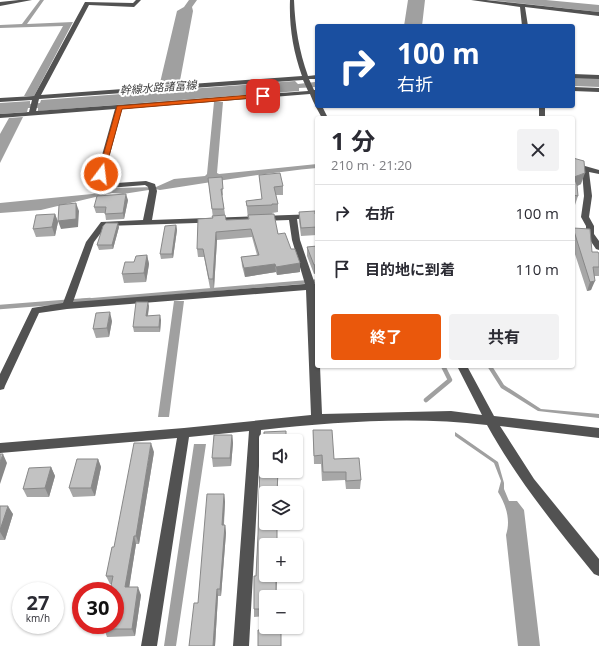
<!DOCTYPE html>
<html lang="ja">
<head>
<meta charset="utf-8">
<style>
  body { margin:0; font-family:"Open Sans","Noto Sans JP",sans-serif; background:#f2f2f3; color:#2b2b33; height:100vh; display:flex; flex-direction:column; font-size:15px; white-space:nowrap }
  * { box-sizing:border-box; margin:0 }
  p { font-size:13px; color:#7c7c81 }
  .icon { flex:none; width:22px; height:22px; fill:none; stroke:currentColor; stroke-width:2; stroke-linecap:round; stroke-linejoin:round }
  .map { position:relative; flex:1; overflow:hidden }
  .side { position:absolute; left:315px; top:116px; width:260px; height:252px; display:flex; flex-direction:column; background:#fff; border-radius:4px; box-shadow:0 1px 3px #0004 }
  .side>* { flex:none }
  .guide { position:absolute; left:315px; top:24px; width:260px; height:84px; border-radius:4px; box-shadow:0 1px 3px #0004; background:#1a4fa0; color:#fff; overflow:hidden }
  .fabs { position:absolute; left:259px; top:434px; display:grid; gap:8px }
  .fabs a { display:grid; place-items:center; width:44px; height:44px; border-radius:4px; background:#fff; box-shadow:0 1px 3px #0004; font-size:20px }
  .speed { position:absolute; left:12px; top:582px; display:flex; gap:8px; font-size:20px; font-weight:700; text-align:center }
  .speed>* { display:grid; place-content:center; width:52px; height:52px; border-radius:50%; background:#fff; box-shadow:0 1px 3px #0004; line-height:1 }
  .speed small { font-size:10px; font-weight:400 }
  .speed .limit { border:6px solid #d22; background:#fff; color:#111 }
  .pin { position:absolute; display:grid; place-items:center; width:34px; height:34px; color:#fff; margin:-17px; border-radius:8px; box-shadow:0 2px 6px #0006 }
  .me { position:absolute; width:44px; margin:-22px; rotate:15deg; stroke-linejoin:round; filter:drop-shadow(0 0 3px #0008) }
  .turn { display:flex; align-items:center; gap:14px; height:84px; padding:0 16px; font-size:18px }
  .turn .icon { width:52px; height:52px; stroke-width:2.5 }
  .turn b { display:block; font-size:28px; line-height:34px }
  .round { display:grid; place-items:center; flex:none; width:42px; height:42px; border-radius:4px; background:#f2f2f3 }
  .summary { display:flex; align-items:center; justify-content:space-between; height:68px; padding:0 16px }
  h1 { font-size:24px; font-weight:700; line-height:30px }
  .action { display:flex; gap:8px; margin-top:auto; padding:8px 16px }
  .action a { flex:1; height:46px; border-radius:4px; background:#ea580c; color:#fff; font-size:16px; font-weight:700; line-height:46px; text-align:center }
  .action a+a { background:#f2f2f3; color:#2b2b33 }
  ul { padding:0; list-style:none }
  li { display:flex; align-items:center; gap:12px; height:56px; padding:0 16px; border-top:1px solid #e1e1e2 }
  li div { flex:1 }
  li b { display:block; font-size:15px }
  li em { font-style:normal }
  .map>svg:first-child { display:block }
  .water { fill:#a0a0a0 }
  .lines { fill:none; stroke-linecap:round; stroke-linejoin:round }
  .stream-far1 { stroke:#a0a0a0; stroke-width:3.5 }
  .stream { stroke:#a0a0a0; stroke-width:4.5 }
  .minor { fill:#525252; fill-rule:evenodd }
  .wall { fill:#a7a7a7 }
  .shaded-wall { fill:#888 }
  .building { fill:#c2c2c2; stroke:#888 }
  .route { fill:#ea580c; stroke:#983908 }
  .labels { text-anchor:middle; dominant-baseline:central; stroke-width:4; stroke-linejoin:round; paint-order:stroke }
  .far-water-label { font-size:11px; font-style:italic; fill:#414141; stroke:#fff }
</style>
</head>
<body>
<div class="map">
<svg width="599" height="646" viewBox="0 0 599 646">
  <rect width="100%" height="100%" fill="#fff"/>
  <path class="water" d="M40,0H44L27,24L73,22L34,96H24L63,26L0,28V25L22,24Z
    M189,0H197L192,7L193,11L179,86L159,87L177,11L184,7Z
    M408,0H425L422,26H404Z
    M489,0H546L599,5V12Z
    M573,78H599V87L573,86Z
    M315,79H317V87L299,88V91L38,111V108H28L27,112L0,114V103L30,101V104L40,103L41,100L295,81L298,84L315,82Z
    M214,102H223L217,173L219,174L317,164V168C264,173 213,182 160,190L155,189L123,194L112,193L41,210L0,213V203L92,194L113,188L156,187L174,179L205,176L207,174Z
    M23,117L0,163V134L9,118Z
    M174,301H184L169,417H158Z
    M487,366H492L504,385L541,409L599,414V418L538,411L501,388Z
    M455,432L498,462L504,483V489L509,501H517L524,510L540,646H518L506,535C511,520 506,505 498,492L501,481L494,463L455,436Z
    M194,444H206L176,646H164Z"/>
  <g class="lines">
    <path class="stream-far1" d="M77,301L317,281"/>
    <path class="stream" d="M0,307L90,300
      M426,400L450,380L443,366"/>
    <path class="minor" d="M19,0H32L0,6V2Z
      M136,0H141L134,7L89,5L41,95L302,76C293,51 289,26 290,0H294C295,26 299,51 308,76L317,75V79H309L314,90H317L316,94L317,106H322L328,118H322C317,109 314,104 310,94L122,109L102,184L146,181L155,184L157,191L152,220L317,214V218L297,219L300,240L316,287L317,366H320L322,414L451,411L482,415L457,366H467L494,416L599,428V438L500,426L534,479L599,559V576L594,574C555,526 517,479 487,425C412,416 335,422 261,430L249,646H233L249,431L189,437L157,646H141L177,438L0,453V443L184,428L311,415L306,290L67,309L39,313L5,386L4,389L0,390V374L32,308L63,303L86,242L101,222L143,220L149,191L148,187L145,185L97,189L93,187L115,109L0,118V114L29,112L32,100L0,102V98L34,96L85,2L133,3ZM303,80L308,91L36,111L39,99ZM289,220L292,240L305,284L73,302L94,242L106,226Z
      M471,0H486L599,12V16L525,7L528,26H522L520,7Z
      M573,74L599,75V79L573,78Z
      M573,87L599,88V92L573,91Z
      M539,106H545V118H539Z
      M573,165L585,166L599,170V174L589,172L592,196L589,217L594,226V234L599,241V250L596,249L586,234V226L581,217L584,196L582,171L573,169Z"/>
  </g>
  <path class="wall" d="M573,158L581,184L577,186L578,196L574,208H573Z
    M259,175L283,186V195H276L278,204V212L272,213L273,214L278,234L300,272L277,275L276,272L245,277L242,266L241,257L257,255L252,237L217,240L214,288H210L204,257H198L197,249L213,218L208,178L222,177L223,195L222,196L226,220L248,219L247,209L246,201L262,199Z
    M128,200L124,219L106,220L105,213H96L94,207Z
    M299,212L317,214V235L301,236L299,221Z
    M55,214L58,222L55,236L36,237L33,229Z
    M176,225L177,230L173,258L161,259L160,254Z
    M119,227L113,249L99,250L97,245Z
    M573,228L592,252L599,254V276H594L591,290L587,291L573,248Z
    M317,246L314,274L307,256V247Z
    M147,255L149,264L146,282L124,283L122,274L134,262Z
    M149,306L148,316L161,320L160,332H134L133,327Z
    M112,321L109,337L96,338L93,329Z
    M313,430L334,459L361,480L360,489H346L345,480L322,481L321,464H314Z
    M232,435L233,443L231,466L213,467L212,458Z
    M266,441V471H278V493H266L277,575L276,597H266V616L254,617V609L258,535Z
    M154,452L139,544H136L129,587L141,595L135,636L107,637L104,629L112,584H110L106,576L114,547Z
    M98,459L101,467L95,496L73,497L69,488Z
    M51,467L55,476L49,497H27L23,489Z
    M224,494L225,502L224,525H225L226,533L221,596H218L215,646H189L198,603Z
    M0,506L13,514L5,540H0Z"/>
  <path class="shaded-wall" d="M585,173L581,184L573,188L574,177Z
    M126,194L128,200L124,219L123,213Z
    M76,203L79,211L78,227L61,229L58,221Z
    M55,214L58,222L55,236L52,227Z
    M118,223L119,227L113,249L112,245Z
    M176,225L177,230L173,258L172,254Z
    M216,232L217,240L214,288L213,279Z
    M147,255L149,264L146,282L144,273Z
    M300,263V272L277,275L276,267Z
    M275,264L276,272L245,277L244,268Z
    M317,264V273L314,274V265Z
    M595,281L591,290L587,291L590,282Z
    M148,302L149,306L147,320L146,316Z
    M110,312L112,321L109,337L107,328Z
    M160,315L161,320L160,332L159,327Z
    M232,435L233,443L231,466L230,458Z
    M151,443L154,452L139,544L136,536Z
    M3,454L7,463L0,484V462Z
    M98,459L101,467L95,496L91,488Z
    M51,467L55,476L49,497L45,488Z
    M224,494L225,502L223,533L222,525Z
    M8,506L13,514L5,540L0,532V530Z
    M225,525L226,533L221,596L220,589Z
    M134,536L136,544L128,595L125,587Z
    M276,575H277L276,597Z
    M138,587L141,595L135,636L132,629Z
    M217,589L218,596L215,646H213Z"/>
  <path class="building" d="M573,158L584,161L585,173L574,177L577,185L578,196L573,195Z
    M280,173L283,186L274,187L278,204H272V205L247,206L246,201L262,199L259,175Z
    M222,177L223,189H221L224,209H212L208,178Z
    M126,194L123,213L105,214L106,207H94L97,196Z
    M76,203V219L58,221L59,205Z
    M315,211V214H317V227L301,228L299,212Z
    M55,214L52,227L33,229L36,215Z
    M274,214L278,234L285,233L291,249H295L300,263L276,267L275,264L244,268L241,257L259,255L251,229L216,232L213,279H209L203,249H197L198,219L213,218L212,216L225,215L226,220L249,219L248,215Z
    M106,223H118L112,245H97L103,226Z
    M176,225L172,254H160L165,226Z
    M573,228L590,229L592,252H598L599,254V267H593L595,281L590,282Z
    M317,246V264L314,265L307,247Z
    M147,255L144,273L122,274L125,262H134L136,256Z
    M136,302H148L146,316L160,315L159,327H133Z
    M110,312L107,328L93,329L96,313Z
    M313,430H332L334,459L359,458L361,480L346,481V472H323L322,455L314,456Z
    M286,431V441H266V471H278L277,493H266V523H277V545H266V575H276V597H266V609H254V576H256L258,535L260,462H264V432Z
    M214,435H232L230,458H212Z
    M134,443H151L136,536H134L125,587H138L132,629H104V625H115V591H110L113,576H106L112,547H114Z
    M0,454H3L0,462Z
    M77,459H98L91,488H69Z
    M51,467L45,488L23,489L29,468Z
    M207,494H224L222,525H225L220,589H217L213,646H189L194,603H198Z
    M0,506H8L0,530Z
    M258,630H281V646H258Z"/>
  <path class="route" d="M263,94L266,96L265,97L122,109L104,174L101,176L98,174L117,106Z"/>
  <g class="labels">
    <g class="far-water-label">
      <text transform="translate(158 87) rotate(-4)">幹線水路諸富線</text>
    </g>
  </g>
</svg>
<div class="fabs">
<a><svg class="icon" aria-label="sound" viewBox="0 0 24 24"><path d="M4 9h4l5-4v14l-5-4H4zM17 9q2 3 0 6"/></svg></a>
<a><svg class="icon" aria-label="layers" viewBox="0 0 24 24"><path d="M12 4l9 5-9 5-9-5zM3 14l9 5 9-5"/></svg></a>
<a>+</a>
<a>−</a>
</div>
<div class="speed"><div>27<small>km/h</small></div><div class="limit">30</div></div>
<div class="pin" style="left:263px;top:96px;background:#d93025"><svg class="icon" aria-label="arrive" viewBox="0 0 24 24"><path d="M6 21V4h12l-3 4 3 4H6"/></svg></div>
<svg class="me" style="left:101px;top:174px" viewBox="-20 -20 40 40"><circle r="17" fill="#ea580c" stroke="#fff" stroke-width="3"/><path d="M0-11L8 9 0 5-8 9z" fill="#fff"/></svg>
<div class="guide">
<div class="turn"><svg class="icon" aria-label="right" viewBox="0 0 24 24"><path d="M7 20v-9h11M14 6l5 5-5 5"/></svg><div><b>100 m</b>右折</div></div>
</div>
<section class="side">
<div class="summary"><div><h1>1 分</h1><p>210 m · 21:20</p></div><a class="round"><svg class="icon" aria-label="close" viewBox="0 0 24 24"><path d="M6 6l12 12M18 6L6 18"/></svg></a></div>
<ul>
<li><svg class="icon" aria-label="right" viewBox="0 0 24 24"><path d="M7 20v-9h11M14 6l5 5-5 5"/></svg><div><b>右折</b></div><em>100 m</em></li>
<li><svg class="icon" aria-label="arrive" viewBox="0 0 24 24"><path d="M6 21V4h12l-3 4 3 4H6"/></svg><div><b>目的地に到着</b></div><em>110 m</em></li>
</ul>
<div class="action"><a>終了</a><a>共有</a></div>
</section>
</div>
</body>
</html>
